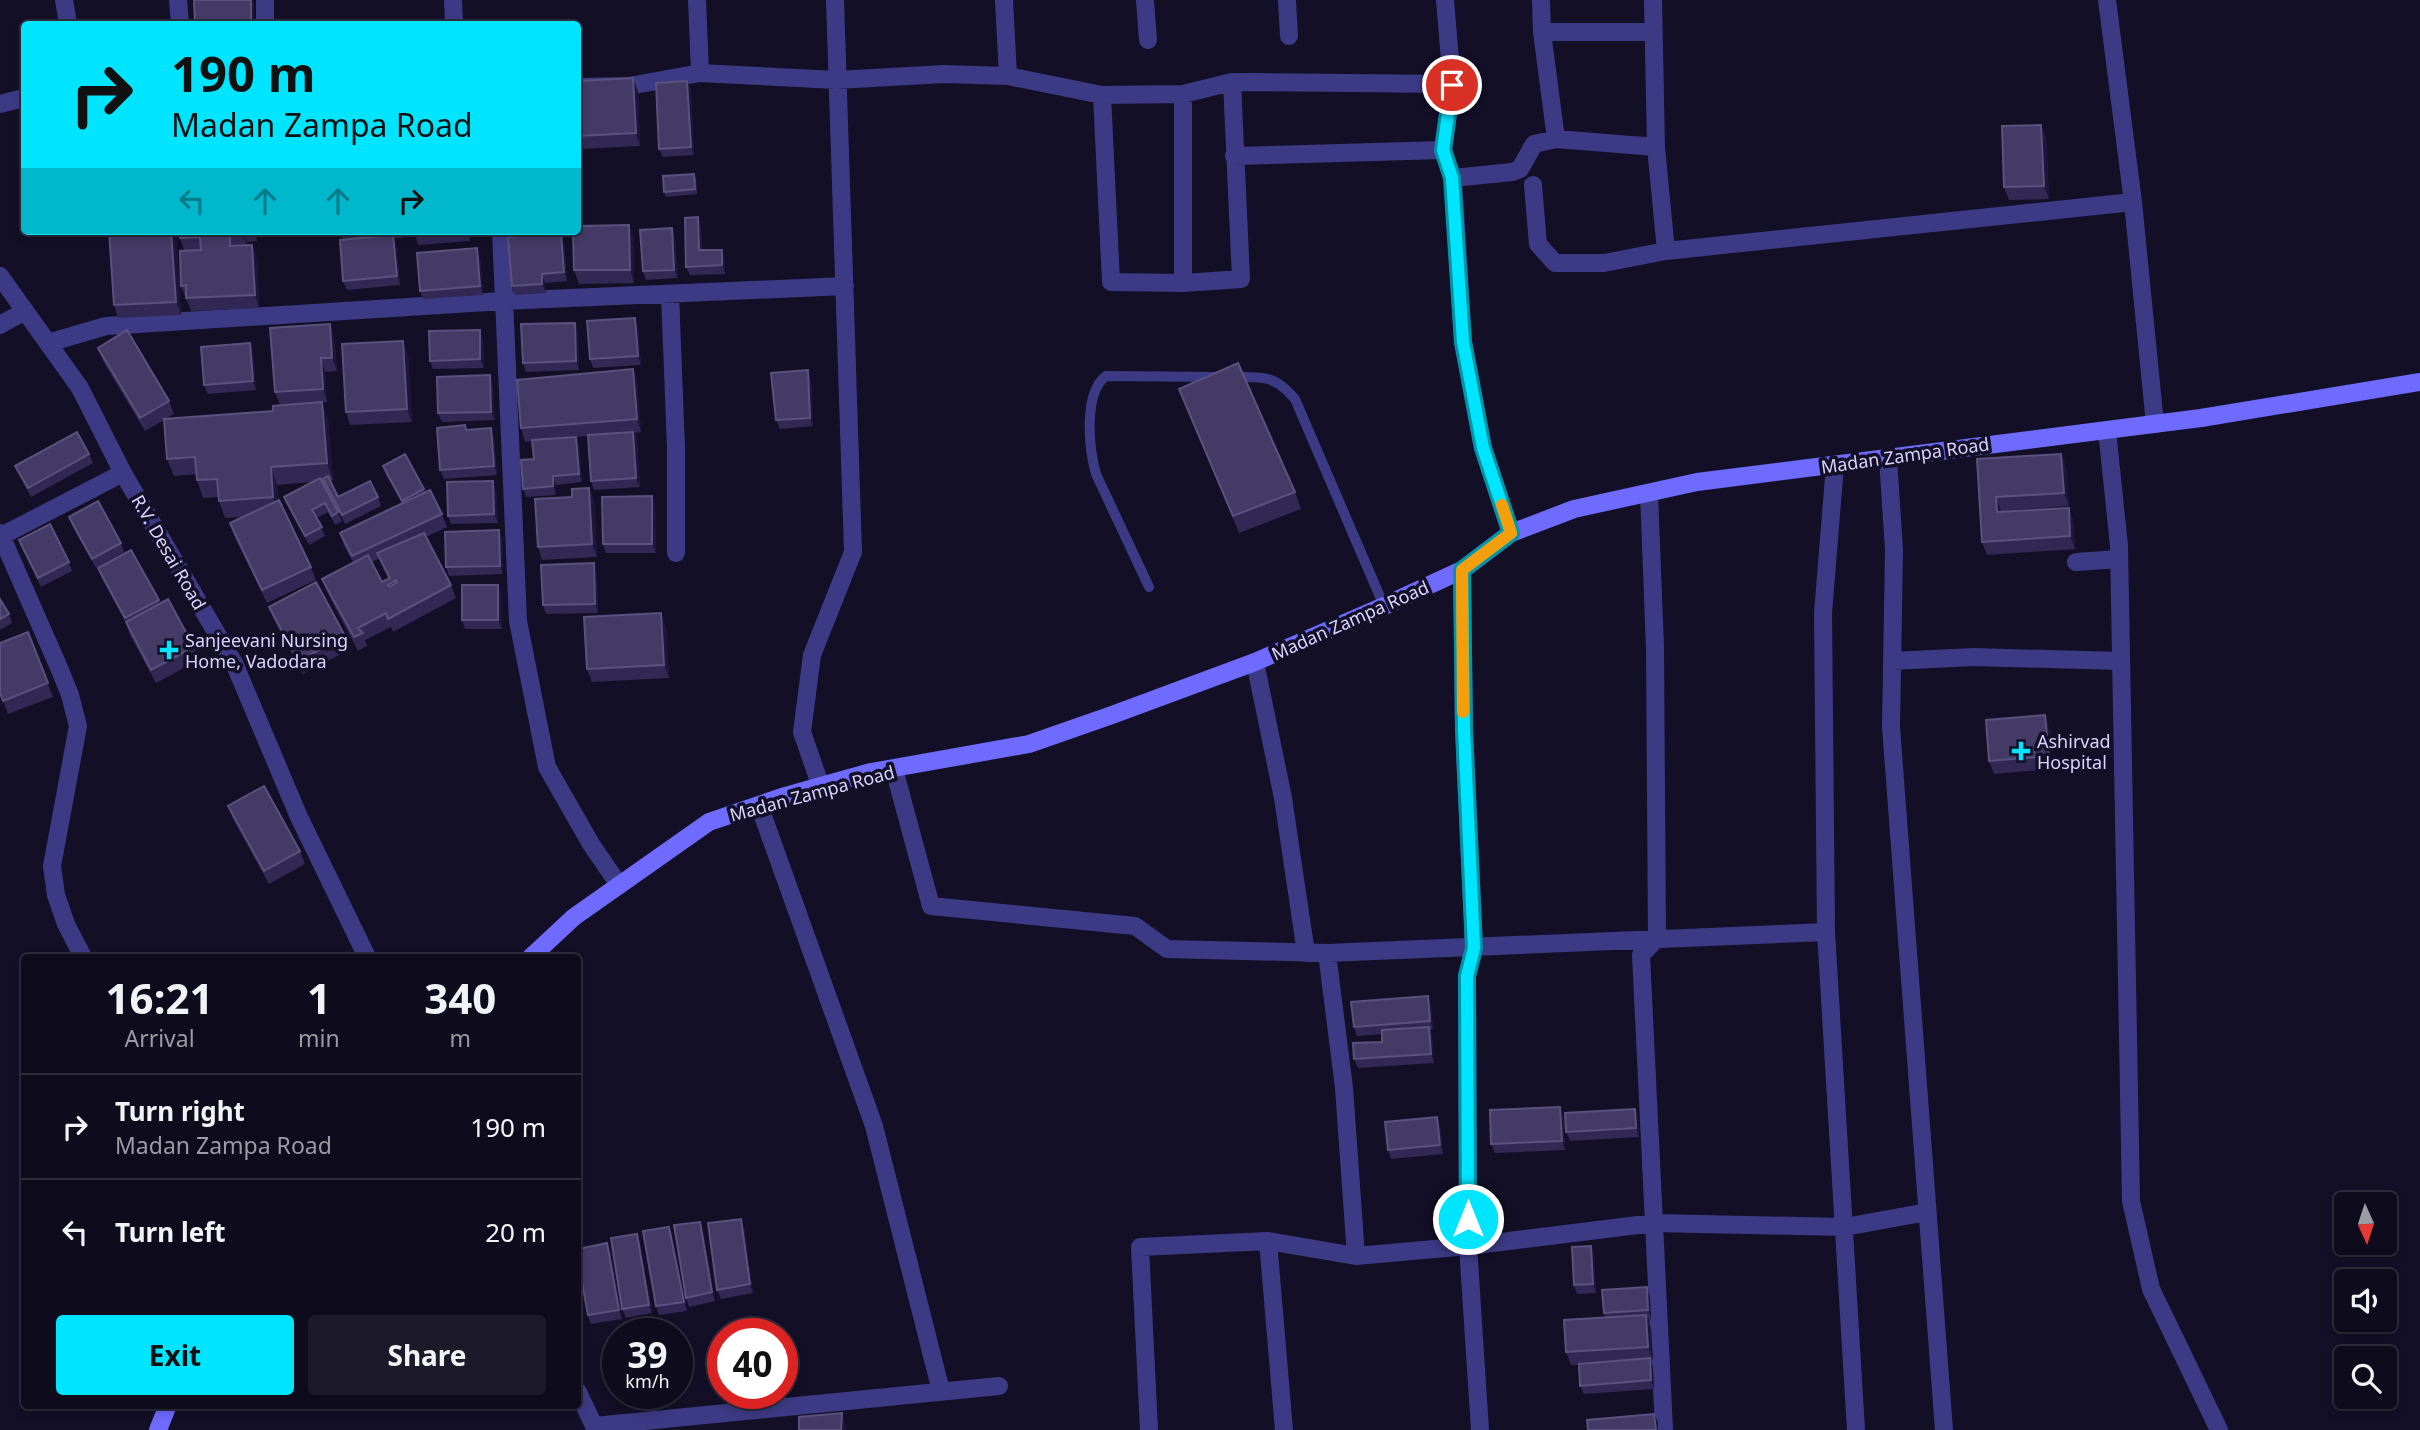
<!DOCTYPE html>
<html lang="en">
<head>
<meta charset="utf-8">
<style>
  body { margin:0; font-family:"Noto Sans",sans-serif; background:#1c1929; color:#f1f3f6; height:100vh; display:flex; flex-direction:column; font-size:26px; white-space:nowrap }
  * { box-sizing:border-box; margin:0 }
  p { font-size:23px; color:#9b9ba3 }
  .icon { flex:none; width:38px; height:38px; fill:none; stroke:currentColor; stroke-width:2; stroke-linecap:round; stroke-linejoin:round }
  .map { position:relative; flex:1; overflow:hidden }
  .drawer { position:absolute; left:21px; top:954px; width:560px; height:455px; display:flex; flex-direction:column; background:#0e0b1c; border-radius:7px; box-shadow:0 4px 10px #0003,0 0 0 2px #2e2b3b }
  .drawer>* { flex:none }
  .hud { position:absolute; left:21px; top:21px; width:560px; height:214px; border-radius:7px; box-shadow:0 4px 10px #0003,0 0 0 2px #2e2b3b; background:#00e5ff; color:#111; overflow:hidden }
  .needle { width:46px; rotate:177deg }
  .buttons { position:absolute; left:2334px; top:1192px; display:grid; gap:14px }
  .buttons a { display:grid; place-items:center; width:63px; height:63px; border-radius:7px; background:#0e0b1c; box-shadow:0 4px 10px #0003,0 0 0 2px #2e2b3b; font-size:35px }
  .speed { position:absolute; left:602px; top:1318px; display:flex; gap:14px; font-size:35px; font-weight:700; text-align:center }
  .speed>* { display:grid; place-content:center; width:91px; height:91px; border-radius:50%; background:#0e0b1c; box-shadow:0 4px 10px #0003,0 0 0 2px #2e2b3b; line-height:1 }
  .speed small { font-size:18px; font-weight:400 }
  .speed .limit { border:10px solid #d22; background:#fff; color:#111 }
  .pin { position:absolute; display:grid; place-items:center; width:60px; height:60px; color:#fff; margin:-30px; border:4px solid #fff; border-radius:50%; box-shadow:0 2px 7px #0007 }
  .me { position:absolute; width:77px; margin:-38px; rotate:0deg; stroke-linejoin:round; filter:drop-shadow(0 0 5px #0008) }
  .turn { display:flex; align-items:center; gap:24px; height:147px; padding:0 35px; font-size:32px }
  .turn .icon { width:91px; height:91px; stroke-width:2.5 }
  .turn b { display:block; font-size:49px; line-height:60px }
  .lanes { display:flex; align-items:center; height:66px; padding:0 35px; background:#0003; justify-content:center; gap:35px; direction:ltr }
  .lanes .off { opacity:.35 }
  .eta { display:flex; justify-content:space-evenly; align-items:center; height:119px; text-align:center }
  .eta b { font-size:42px; font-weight:700; line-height:49px }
  .action { display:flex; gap:14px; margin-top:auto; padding:14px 35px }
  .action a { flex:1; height:80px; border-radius:7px; background:#00e5ff; color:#111; font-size:28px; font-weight:700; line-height:80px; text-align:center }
  .action a+a { background:#1c1929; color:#f1f3f6 }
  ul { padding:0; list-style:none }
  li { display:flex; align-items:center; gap:21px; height:105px; padding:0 35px; border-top:2px solid #2e2b3b }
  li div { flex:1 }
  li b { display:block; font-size:26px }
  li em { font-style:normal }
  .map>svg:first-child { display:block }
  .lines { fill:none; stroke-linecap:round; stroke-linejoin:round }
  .service { stroke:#3d3a85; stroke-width:10 }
  .minor { stroke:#3d3a85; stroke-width:18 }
  .tertiary { stroke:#3d3a85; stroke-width:18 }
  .secondary { stroke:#6f6bff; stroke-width:18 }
  .wall { fill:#312854; fill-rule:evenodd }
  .shaded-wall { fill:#1d163a }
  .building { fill:#433a66; stroke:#5a527e; stroke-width:2; fill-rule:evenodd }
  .route-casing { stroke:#0095a6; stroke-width:18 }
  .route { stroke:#00e5ff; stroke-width:12 }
  .slow { stroke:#f59e0b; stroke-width:12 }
  .poi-dot { fill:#00e5ff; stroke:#130f26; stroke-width:2.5 }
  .labels { text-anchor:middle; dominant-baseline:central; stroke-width:7; stroke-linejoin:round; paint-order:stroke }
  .street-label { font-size:18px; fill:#d9d4ff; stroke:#130f26 }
  .poi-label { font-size:18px; fill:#d9d4ff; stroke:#130f26; text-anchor:start }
</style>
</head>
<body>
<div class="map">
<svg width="2420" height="1430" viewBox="0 0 2420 1430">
  <rect width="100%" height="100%" fill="#130f26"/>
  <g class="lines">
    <path class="service" d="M1232,377C1262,377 1274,374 1295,399L1384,606
      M1149,587L1096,474C1089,449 1083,393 1106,376L1217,377"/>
    <path class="minor" d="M64,0L68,24
      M178,0L180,24
      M265,0V24
      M453,0L454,24
      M697,0L700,73
      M1004,0L1008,76
      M1145,0L1148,40
      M1287,0L1289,36
      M1445,0L1452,84L1443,150L1453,178L1463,342L1483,448L1511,533
      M1541,0L1542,32L1556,139
      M1653,0L1656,147L1666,251
      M2107,0L2133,202L2155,424
      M1542,32H1653
      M578,87L629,86L700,73L837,80L944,74L1008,76L1102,95L1183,94L1232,82L1452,84
      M1183,94V283
      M1102,95L1111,282L1183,283L1241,279L1232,82
      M0,104L24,98
      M1234,156L1443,150
      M1453,178L1512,172L1520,169L1534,144L1556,139L1656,147
      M1533,185L1538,244L1555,263H1604L1666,251L2133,202
      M501,231L518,621L547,767L591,844L619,885
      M670,294L676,448V553
      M0,325L25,311
      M48,343L106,326L503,301L845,286
      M1888,458L1894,550L1891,727L1944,1430
      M1835,465L1823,613L1826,932L1856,1430
      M1649,493L1655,648L1657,938L1641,955L1664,1430
      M0,533L60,670L70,695L78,726L52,866L56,895L66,924L83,957
      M1,536L123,473
      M2076,562L2119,559
      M1892,661L1973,657L2121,661
      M1255,662L1283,798L1306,953
      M894,769L931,906L1135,926L1167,949L1327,953L1826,932
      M821,787L802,732L812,655L853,552L835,0
      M759,805L874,1126L941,1391
      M1327,953L1344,1088L1356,1256
      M1268,1241L1284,1430
      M594,1426L999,1386
      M1149,1430L1140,1247L1268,1241L1356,1256L1468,1246L1654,1223L1845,1227L1927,1212"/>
    <path class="tertiary" d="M0,276L80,388L123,473L234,663L299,817L367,957
      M2107,430L2119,546L2131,1201L2151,1289L2219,1430
      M1462,570L1464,730L1474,948L1467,976L1468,1246L1480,1430
      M578,1392L596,1430"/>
    <path class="secondary" d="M531,957L574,917L709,822L782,797L871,772L1029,744L1112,715L1255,662L1384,606L1462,570L1511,533L1574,509L1697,482L2201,418L2420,382
      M158,1430L168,1405"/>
  </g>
  <path class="wall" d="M578,81L638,91L640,146L581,149L578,140Z
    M691,89L694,155L663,157L659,149Z
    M2041,125L2046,138L2049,199L2009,200L2004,187Z
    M694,174L696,178L697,194L666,197L664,192Z
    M698,217L701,226L702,250L725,259V274L690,275L686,267Z
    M672,228L675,237L678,278L646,280L643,271Z
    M109,231H174L176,235L181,315L118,318L114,305Z
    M179,231H256L257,241L247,242V245L257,258L259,308L191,311L181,286L184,250L180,238Z
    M340,231H403V238H394L396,244L400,285L347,290L343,281L359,238H342Z
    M414,231H469L470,241L418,245Z
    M634,238V283L579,284L574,270Z
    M564,242L567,281L545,283L546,293L515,295L512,286Z
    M477,248L480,257L483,295L423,299L420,291Z
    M638,327L641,365L593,368L590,359Z
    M578,331L579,370L526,372L523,363Z
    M334,337L337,371L325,372L327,402L280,405L275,392Z
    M483,339L484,368L433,369L430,361Z
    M250,343L253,352L256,390L208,394L204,385Z
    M98,348L169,401L174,414L165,419L273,411L322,402L328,420L333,480L330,481L338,497H378L381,506L345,524L324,481H322L338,512L342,521L335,525L328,512L317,518L325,536L309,545L288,506L284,497L312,482L277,485L278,500L311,567L316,580L267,603L234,536L230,523L242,517L225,518L219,501L218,497L203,498L197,480V474L174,476L167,459L164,420L145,431L103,361Z
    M408,354L412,422L350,425L346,412Z
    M633,369L637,382L641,432L634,433L637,440L640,487L594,490L591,481L588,436L576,437L579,446L582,482L556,485V495L526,497L523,489L534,459L532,441L525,442L521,428Z
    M811,379L813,426L780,429L776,420Z
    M493,384L495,420L442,422L438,413Z
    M1179,389L1295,492L1301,509L1239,533Z
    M494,437L497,475L444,479L440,470Z
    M89,454L93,463L31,497L19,475L15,466Z
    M2061,454L2066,467L2069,506L2001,511V512L2069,508L2073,521L2075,549L1987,555L1982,542L1977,459Z
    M383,466L424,489L425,492L442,514L447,527L426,537L451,585L456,598L393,632L391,627L365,640L367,646L358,651L327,592L322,579L353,562L344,546L340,533L402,503L386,475ZM379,559L388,579L382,582L371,562Z
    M589,488L594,501L597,557L542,560L538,547L572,497Z
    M496,490L498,523L451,524L448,516Z
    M652,496L655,505L656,553H606L603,544Z
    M69,517L121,543L124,552L96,568L72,526Z
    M503,539V574L449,576L446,567Z
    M19,540L69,562L72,571L41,587L22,549Z
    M98,568L159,600L160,604L194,647L199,660L156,683L130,635L126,623L101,577Z
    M597,572L598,613L546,614L543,605Z
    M502,593V629H465L462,620Z
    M0,599L9,614L12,623L0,630Z
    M269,607L345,636L350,649L303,674L274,620Z
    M666,626L669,678L592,682L587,669Z
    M28,632L53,697L8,714L0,693Z
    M2050,728L2053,769L1994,774L1989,761Z
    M228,806L300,851L305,864L269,884L233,819Z
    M1431,1004L1433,1029L1430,1030L1432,1036L1434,1063L1358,1068L1354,1059L1382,1042V1034L1357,1036L1354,1027Z
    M1563,1116L1565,1150L1495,1153L1491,1144Z
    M1638,1118L1639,1137L1570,1141L1566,1132Z
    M1440,1125L1443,1154L1391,1159L1388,1150Z
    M700,1222L703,1231L715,1301L689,1307L686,1298Z
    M669,1227L672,1236L687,1311L659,1315L656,1306Z
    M744,1228L753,1293L721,1299L717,1290Z
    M637,1234L640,1243L652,1313L626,1318L622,1309Z
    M1591,1246L1594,1254L1596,1293L1577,1294L1574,1285Z
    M611,1252L622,1319L591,1324L588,1315Z
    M1650,1296L1651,1319H1648L1651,1328L1653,1360H1650L1653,1367L1654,1389L1584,1394L1580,1386L1579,1365H1571L1566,1352L1605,1317L1604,1313Z"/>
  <path class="shaded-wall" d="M251,0H253L254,4V24H251Z
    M578,42V43L580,72L578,66Z
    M633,78L638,91L640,146L636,133Z
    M687,81L691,89L694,155L691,147Z
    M2041,125L2046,138L2049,199L2044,186Z
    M698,217L701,226L702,259L699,250Z
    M629,225L634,238V283L630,270Z
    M672,228L675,237L678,278L674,270Z
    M171,231H174L176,235L181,315L176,302Z
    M243,231L247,242L248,248L243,235Z
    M253,231H256L257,241Z
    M561,233L564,242L567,281L564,272Z
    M393,235L396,244L400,285L397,276Z
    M252,245L257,258L259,308L255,295Z
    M477,248L480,257L483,295L480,286Z
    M722,250L725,259V274L722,265Z
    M542,274L545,283L546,293L542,284Z
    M635,318L638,327L641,365L638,356Z
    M575,323L578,331L579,370L576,361Z
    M330,324L334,337L337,371L332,358Z
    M480,330L483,339L484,368L480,359Z
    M403,341L408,354L412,422L407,409Z
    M250,343L253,352L256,390L253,381Z
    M321,358L325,372L327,402L323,389Z
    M633,369L637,382L641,432L637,419Z
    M808,370L811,379L813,426L810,418Z
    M490,375L493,384L495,420L491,412Z
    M322,402L328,420L333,480L327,463Z
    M491,428L494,437L497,475L494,466Z
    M633,432L637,440L640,487L636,478Z
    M576,437L579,446L582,482L579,474Z
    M2061,454L2066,467L2069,506L2064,493Z
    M271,467L277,485L279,514L273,497Z
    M553,476L556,485V495L553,486Z
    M493,481L496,490L498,523L494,514Z
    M589,488L594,501L597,557L592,544Z
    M652,496L655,505L656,553L652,544Z
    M1996,497L2001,511L2002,526L1997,512Z
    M2069,508L2073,521L2075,549L2070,536Z
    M499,530L503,539V574L500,566Z
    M594,563L597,572L598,613L595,604Z
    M498,585L502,593V629L498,620Z
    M661,613L666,626L669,678L664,665Z
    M2045,715L2050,728L2053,769L2049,756Z
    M1428,996L1431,1004L1433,1029L1430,1021Z
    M1429,1027L1432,1036L1434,1063L1431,1054Z
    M1560,1107L1563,1116L1565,1150L1562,1141Z
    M1635,1109L1638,1118L1639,1137L1636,1128Z
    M1437,1117L1440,1125L1443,1154L1440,1145Z
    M741,1219L744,1228L753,1293L750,1284Z
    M700,1222L703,1231L715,1301L712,1292Z
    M669,1227L672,1236L687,1311L684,1302Z
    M637,1234L640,1243L652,1313L649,1305Z
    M607,1243L611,1252L622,1319L619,1310Z
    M1591,1246L1594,1254L1596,1293L1593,1284Z
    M1647,1287L1650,1296L1651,1319L1648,1310Z
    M1646,1315L1651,1328L1653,1360L1648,1347Z
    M1650,1358L1653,1367L1654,1389L1651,1380Z
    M842,1413L846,1426V1430H841Z
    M1654,1414L1658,1422V1430H1656Z"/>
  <path class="building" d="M194,0H251V24H195Z
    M633,78L636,133L578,136V81Z
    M687,81L691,147L659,149L656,83Z
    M2041,125L2044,186L2004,187L2002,126Z
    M694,174L695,189L664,192L663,176Z
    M698,217L699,250H722V265L686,267L685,218Z
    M629,225L630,270H574L573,231H578V226Z
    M672,228L674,270L643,271L640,230Z
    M109,231H171L176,302L114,305Z
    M179,231H243V235L230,236V246L252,245L255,295L186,298V285L181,286L180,251L201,250L200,237L180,238Z
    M561,233L564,272L542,274V284L512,286L508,237Z
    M393,235L397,276L343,281L340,240Z
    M477,248L480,286L420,291L417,253Z
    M635,318L638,356L590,359L587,321Z
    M575,323L576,361L523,363L521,324Z
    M330,324L332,358H321L323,389L275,392L270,328Z
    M127,330L169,401L140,418L98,348Z
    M480,330V359L430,361L429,331Z
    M403,341L407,409L346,412L342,344Z
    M250,343L253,381L204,385L201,347Z
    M1238,363L1295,492L1233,516L1179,389Z
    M633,369L637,419L521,428L517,380Z
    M808,370L810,418L776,420L771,373Z
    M490,375L491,412L438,413L437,377Z
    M322,402L327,463L271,467L273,497L219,501L217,479L197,480L195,457L167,459L164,419L273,411V406Z
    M465,425L466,430L491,428L494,466L440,470L437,428Z
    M77,432L89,454L28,488L15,466Z
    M633,432L636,478L591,481L588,435Z
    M576,437L579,474L553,476V486L523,489L521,460L534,459L532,440Z
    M405,454L424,489L402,501L383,466Z
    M2061,454L2064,493L1996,497L1997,512L2069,508L2070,536L1982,542L1977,459Z
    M328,476L338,497L370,481L378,497L342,515L323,479Z
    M320,478L338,512L332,516L325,503L312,510L322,527L305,536L284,497Z
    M493,481L494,514L448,516L447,482Z
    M589,488L592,544L538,547L535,499L572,497V489Z
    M430,490L442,514L352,556L340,533Z
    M652,496V544H603L602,497Z
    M279,500L311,567L262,590L230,523Z
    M98,501L121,543L92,559L69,517Z
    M50,524L69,562L38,578L19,540Z
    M499,530L500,566L446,567L445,532Z
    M424,533L451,585L388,619L386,613L358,628L363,633L354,637L322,579L368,555L382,582L390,578L377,553ZM396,580L397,582L390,587L388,585Z
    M131,550L159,600L125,618L98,568Z
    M594,563L595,604L543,605L541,565Z
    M316,582L345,636L298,661L269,607Z
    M462,585H498V620H462Z
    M0,599L9,614L0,619Z
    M168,599L194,647L151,670L126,622Z
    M661,613L664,665L587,669L584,617Z
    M28,632L48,683L3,701L0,693V643Z
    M2045,715L2049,756L1989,761L1986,720Z
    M264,786L300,851L264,871L228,806Z
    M1428,996L1430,1021L1354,1027L1351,1002Z
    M1429,1027L1431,1054L1354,1059L1353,1043L1382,1042V1030Z
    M1560,1107L1562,1141L1491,1144L1490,1110Z
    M1635,1109L1636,1128L1566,1132L1565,1113Z
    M1437,1117L1440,1145L1388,1150L1385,1122Z
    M741,1219L750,1284L717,1290L708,1223Z
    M700,1222L712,1292L686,1298L674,1225Z
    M669,1227L684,1302L656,1306L643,1231Z
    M637,1234L649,1305L622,1309L611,1238Z
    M607,1243L619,1310L588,1315L578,1260V1249Z
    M1591,1246L1593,1284L1574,1285L1572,1247Z
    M1647,1287L1648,1310L1604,1313L1602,1290Z
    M1646,1315L1648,1347L1566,1352L1564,1320Z
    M1650,1358L1651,1380L1580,1386L1579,1364Z
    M842,1413L841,1430H799V1417Z
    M1654,1414L1656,1430H1588L1587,1420Z"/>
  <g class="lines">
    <defs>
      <path id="route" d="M1452,85L1443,150L1452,178L1463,342L1483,448L1511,533L1462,570L1464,730L1474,948L1467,976L1468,1219"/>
    </defs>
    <use href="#route" class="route-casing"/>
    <use href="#route" class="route"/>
    <path class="slow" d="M1463,712L1462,570L1511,533L1502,505"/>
  </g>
  <g class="poi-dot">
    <path d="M165.5 639.5h7v7h7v7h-7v7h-7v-7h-7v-7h7z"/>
    <path d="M2017.5 740.5h7v7h7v7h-7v7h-7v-7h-7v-7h7z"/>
  </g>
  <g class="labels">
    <g class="street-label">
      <text transform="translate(1905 455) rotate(-8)">Madan Zampa Road</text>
      <text transform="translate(169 552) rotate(60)">R.V. Desai Road</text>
      <text transform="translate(1350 620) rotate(-24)">Madan Zampa Road</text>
      <text transform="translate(812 793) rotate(-15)">Madan Zampa Road</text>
    </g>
    <g class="poi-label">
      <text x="185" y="640">Sanjeevani Nursing<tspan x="185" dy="21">Home, Vadodara</tspan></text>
      <text x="2037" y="741">Ashirvad<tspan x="2037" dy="21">Hospital</tspan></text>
    </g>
  </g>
</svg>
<div class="buttons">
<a><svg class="needle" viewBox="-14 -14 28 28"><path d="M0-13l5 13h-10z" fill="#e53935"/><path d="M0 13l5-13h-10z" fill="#9b9ba3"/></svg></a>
<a><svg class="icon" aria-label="sound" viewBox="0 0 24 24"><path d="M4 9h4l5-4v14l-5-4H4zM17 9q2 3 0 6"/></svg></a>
<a><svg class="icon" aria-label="search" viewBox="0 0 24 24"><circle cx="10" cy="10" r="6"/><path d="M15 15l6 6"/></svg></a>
</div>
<div class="speed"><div>39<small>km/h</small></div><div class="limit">40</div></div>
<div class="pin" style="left:1452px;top:85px;background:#d93025"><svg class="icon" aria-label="arrive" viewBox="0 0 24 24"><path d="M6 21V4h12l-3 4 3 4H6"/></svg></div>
<svg class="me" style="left:1468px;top:1219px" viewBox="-20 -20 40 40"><circle r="17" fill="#00e5ff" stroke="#fff" stroke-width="3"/><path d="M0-11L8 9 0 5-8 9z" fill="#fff"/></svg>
<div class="hud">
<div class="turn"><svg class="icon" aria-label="right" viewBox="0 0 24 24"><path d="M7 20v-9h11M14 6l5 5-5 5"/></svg><div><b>190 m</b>Madan Zampa Road</div></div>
<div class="lanes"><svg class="icon off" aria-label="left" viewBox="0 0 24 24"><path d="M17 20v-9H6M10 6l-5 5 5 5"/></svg><svg class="icon off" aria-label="ahead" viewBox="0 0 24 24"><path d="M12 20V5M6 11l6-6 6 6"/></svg><svg class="icon off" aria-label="ahead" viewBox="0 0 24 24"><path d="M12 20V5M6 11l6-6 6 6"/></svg><svg class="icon" aria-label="right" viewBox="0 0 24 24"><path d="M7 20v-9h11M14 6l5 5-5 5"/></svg></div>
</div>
<section class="drawer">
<div class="eta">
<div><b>16:21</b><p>Arrival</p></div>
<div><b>1</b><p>min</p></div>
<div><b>340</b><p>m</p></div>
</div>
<ul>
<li><svg class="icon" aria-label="right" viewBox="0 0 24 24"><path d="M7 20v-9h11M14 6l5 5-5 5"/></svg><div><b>Turn right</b><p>Madan Zampa Road</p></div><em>190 m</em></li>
<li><svg class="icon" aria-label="left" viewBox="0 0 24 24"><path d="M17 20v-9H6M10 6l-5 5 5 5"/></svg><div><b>Turn left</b></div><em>20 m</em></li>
</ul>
<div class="action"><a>Exit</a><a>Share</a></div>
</section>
</div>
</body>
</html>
